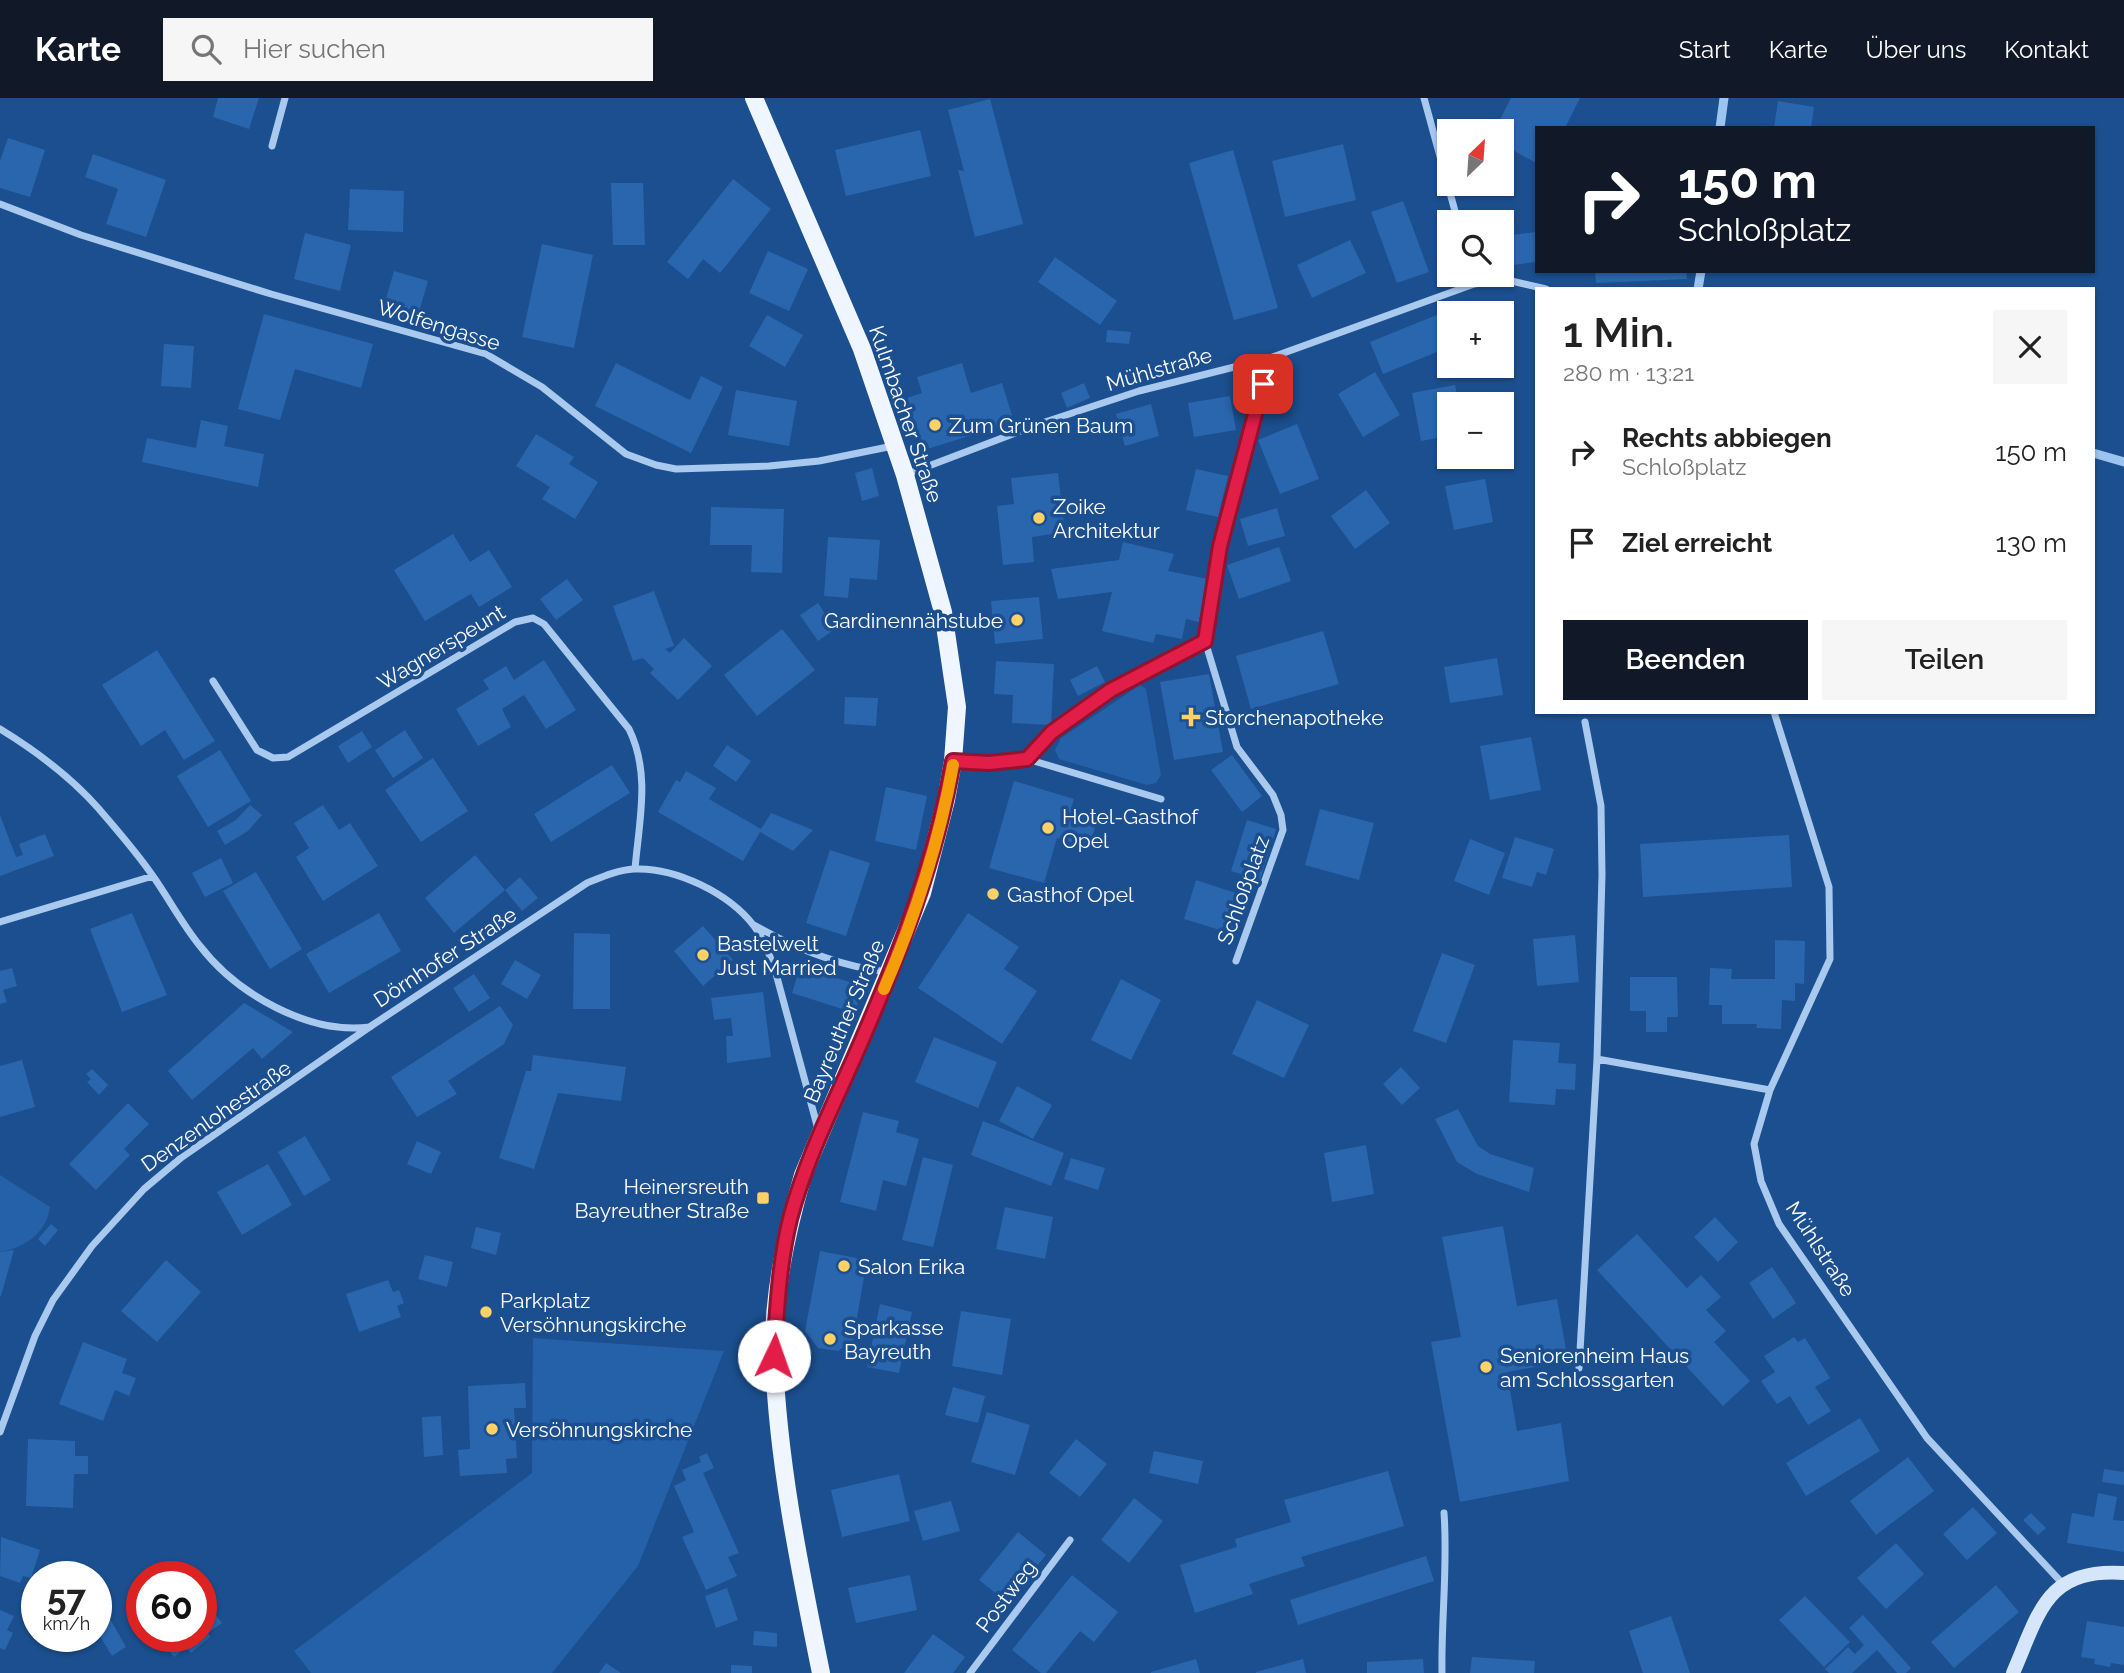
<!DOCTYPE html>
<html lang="de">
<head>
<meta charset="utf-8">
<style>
  body { margin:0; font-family:Raleway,sans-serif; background:#f6f6f6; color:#222; height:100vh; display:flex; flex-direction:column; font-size:26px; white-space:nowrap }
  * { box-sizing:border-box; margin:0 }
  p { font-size:23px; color:#767676 }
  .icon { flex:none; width:38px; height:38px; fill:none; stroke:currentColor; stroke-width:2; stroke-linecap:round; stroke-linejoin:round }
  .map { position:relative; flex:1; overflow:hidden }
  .side { position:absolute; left:1535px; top:189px; width:560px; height:427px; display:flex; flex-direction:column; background:#fff; border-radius:0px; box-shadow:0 2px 5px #0004 }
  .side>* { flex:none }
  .banner { position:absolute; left:1535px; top:28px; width:560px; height:147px; border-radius:0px; box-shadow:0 2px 5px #0004; background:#111827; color:#fff; overflow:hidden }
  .needle { width:46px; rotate:25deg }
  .tools { position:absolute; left:1437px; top:21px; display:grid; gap:14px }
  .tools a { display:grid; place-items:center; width:77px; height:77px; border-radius:0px; background:#fff; box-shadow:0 2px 5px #0004; font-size:35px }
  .speed { position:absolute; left:21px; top:1463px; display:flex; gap:14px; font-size:35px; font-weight:700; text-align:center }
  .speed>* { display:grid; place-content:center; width:91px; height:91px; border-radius:50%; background:#fff; box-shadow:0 2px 5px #0004; line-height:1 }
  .speed small { font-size:18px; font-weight:400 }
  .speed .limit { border:10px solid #d22; background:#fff; color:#111 }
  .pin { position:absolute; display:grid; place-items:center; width:60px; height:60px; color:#fff; margin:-30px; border-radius:14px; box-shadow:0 4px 10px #0006 }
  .me { position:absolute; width:77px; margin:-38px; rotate:3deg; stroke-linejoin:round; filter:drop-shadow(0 0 5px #0008) }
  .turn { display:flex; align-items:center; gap:24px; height:147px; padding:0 28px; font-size:32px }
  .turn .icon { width:91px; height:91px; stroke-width:2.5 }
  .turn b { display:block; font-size:49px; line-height:60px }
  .round { display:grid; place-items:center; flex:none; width:74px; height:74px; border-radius:0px; background:#f6f6f6 }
  .head { display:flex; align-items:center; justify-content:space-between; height:119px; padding:0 28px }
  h1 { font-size:42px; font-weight:600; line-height:52px }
  .primary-button { display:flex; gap:14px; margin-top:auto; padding:14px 28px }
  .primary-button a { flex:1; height:80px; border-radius:0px; background:#111827; color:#fff; font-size:28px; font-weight:600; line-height:80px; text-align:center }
  .primary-button a+a { background:#f6f6f6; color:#222 }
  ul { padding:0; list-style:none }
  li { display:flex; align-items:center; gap:21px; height:91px; padding:0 28px }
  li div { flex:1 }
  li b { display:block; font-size:26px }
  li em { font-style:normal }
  header { display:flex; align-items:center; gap:42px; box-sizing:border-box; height:98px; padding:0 35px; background:#111827; color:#fff }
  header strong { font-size:33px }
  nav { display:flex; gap:38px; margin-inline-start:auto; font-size:24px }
  .search { width:490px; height:63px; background:#f6f6f6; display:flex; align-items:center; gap:18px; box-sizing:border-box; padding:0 24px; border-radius:0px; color:#767676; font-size:26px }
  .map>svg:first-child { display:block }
  .green { fill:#2461a8 }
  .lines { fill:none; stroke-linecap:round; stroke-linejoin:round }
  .stream { stroke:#9cc4f0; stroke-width:9 }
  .building { fill:#2a66ad }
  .street { stroke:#a9c9ee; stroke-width:7 }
  .secondary { stroke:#d6e6fa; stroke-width:14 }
  .primary { stroke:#f0f6ff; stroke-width:18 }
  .route-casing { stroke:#92132f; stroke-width:18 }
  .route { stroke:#e11d48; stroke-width:12 }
  .slow { stroke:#f59e0b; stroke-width:12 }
  .poi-dot { fill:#ffd166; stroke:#1b4f8f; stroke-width:2.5 }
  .labels { text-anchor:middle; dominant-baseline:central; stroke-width:7; stroke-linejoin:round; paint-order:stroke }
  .street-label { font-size:21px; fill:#fff; stroke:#1b4f8f }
  .poi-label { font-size:21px; fill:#fff; stroke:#1b4f8f; text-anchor:start }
</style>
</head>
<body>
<header>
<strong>Karte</strong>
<div class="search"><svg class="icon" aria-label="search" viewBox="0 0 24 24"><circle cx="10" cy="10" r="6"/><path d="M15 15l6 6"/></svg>Hier suchen</div>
<nav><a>Start</a><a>Karte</a><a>Über uns</a><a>Kontakt</a></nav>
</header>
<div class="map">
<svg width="2124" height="1575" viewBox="0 0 2124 1575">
  <rect width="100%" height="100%" fill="#1b4f8f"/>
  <path class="green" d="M1140,587L1146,591L1161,677L1156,685L1147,687L1059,661L1055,652L1061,640Z
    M0,1077L50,1109C47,1134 25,1150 0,1154Z
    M533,1240L724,1253L638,1468L552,1575H311L294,1553L532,1375Z"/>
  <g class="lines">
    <path class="stream" d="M1720,30L1724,0
      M1698,191L1701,173
      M2093,355L2124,364"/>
  </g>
  <path class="building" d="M218,0H259L249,31L213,19Z
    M1511,0H1580L1565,30H1536V65L1502,46V33H1494Z
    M990,1L1023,126L975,139L958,72L964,73L948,12Z
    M1778,3L1814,9L1811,30H1774Z
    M920,32L931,78L846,98L835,52Z
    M8,40L45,52L30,99L0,90V63Z
    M1343,46L1356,102L1285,119L1272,63Z
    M1233,52L1278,210L1234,222L1189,65Z
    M93,56L166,82L146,139L106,126L118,91L85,79Z
    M733,81L771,111L720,175L703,161L688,181L667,164Z
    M611,85H643L645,147H613Z
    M350,91L404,93L403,134L348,132Z
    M1403,103L1429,174L1397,185L1371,114Z
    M1536,134V164L1506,168L1503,138Z
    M305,135L351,147L340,193L294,181Z
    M1350,142L1366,175L1312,200L1297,167Z
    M542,146L593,157L574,250L522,239Z
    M768,153L808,171L789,213L749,195Z
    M1055,159L1117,203L1100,227L1038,184Z
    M394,173L428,183L416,224L382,214Z
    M1595,173H1686L1687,181L1596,185Z
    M264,216L373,246L361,290L295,271L280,322L238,311Z
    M1439,216L1449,238V249L1383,276L1370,244Z
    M767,217L803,237L785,269L749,248Z
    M1107,232L1131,234L1129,246L1106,244Z
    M164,246L194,248L191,290L161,288Z
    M616,265L690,302L701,278L723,289L691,355L595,308Z
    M962,265L971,295L1002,285L1014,324L924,352L907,300L922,295L917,279Z
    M1375,274L1400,317L1363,339L1338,296Z
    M1084,285L1090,300L1067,310L1061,295Z
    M1455,287L1459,306H1449V338L1421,343L1412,295Z
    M736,292L797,303L789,348L728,337Z
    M1230,298L1236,332L1194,339L1188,305Z
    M1151,306L1159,338L1125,348L1116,316Z
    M201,322L228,328L224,348L264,356L258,389L142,364L147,340L196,350Z
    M1297,326L1319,381L1280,396L1258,342Z
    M536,336L574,359L569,366L598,384L575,421L542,401L550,389L516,368Z
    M872,370L879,398L862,403L855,375Z
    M1196,371L1228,378L1218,419L1186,412Z
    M1058,375L1065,434L1032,439L1034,464L1003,467L997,408L1014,406L1011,380Z
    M1485,381L1493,424L1454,432L1445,388Z
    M1366,392L1390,425L1355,451L1331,418Z
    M711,409L784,411L782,475L751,474L752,447H710Z
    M1277,410L1285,438L1248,448L1240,421Z
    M453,436L470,464L489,452L512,489L479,509L471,496L425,523L394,472Z
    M828,439L880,442L877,482L850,480L848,500L824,498Z
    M1123,444L1174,456L1168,473L1208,481L1199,524L1186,521L1182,541L1156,536L1153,545L1102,533L1112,494L1058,501L1051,471L1119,462Z
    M1279,449L1291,483L1239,501L1227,467Z
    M567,481L583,502L556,522L540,501Z
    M654,493L674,548L665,551L670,555L684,540L712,568L678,602L650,575L654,571L643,560L633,563L613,508Z
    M1039,499L1043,541L995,546L991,503Z
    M818,505L835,531L818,543L800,517Z
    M782,531L815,572L757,618L724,577Z
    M1323,533L1339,586L1251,611L1236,558Z
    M157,552L215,643L184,662L165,632L141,648L102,587Z
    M1497,560L1503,597L1450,605L1444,569Z
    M544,562L576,612L546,631L524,597L502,611L511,629L478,648L456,611L489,591L483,582L506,568L514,582Z
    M996,563L1054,566L1051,627L1012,625L1013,597L994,596Z
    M1097,568L1105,584L1078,598L1070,582Z
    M1209,576L1223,654L1174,662L1160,584Z
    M845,599L878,600L876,628L844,626Z
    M405,632L423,660L393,680L375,652Z
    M362,633L372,649L348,665L338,648Z
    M1531,639L1541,692L1490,702L1480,648Z
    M727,647L751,663L736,684L713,668Z
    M220,652L251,703L208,729L177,678Z
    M1232,657L1262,698L1242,714L1211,672Z
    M433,660L468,713L421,744L385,692Z
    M612,667L630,695L551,744L534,716Z
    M686,673L716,690L709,701L761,731L771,715L813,732L793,753L760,734L743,763L658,714L676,682L680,684Z
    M1014,683L1074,701L1071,711L1098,719L1089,750L1057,740L1044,785L989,770Z
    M886,689L927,698L916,752L875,743Z
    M250,707L262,717L248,733L225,747L217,733L236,722Z
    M323,707L339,732L350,725L378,768L323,803L296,759L309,750L294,725Z
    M1320,711L1374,725L1359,782L1305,767Z
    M0,717L16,759L23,757L19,746L45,736L54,758L0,778Z
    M1247,722L1276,731L1260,782L1231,773Z
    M1789,737L1792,789L1643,799L1640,746Z
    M1515,739L1554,751L1546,777L1537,774L1532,789L1502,780Z
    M1470,741L1505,755L1489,797L1454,783Z
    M830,752L870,765L846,838L806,825Z
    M475,757L505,792L520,779L538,800L522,813L505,792L454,835L425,800Z
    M221,760L233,785L205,799L192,775Z
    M256,774L302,851L270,871L223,793Z
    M1196,782L1245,798L1233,836L1184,821Z
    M132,815L167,897L122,914L90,831Z
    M379,815L401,853L329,895L306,856Z
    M968,815L1019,849L1004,871L1037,893L1002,946L918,890Z
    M703,828L733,862L703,888L674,853Z
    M574,835L610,836V911H573Z
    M1575,837L1579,884L1537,888L1533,841Z
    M1775,842L1805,843L1804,886L1795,885V903L1782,902L1781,931L1756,930L1757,926H1722V907H1709L1710,870L1732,871L1731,881H1775Z
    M1442,855L1475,867L1446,945L1413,933Z
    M515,862L541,877L527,901L501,886Z
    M800,869L863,888L855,915L792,895Z
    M12,870L17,888L3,892L7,904L0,906V873Z
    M474,876L490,900L469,914L453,890Z
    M1630,879H1677L1678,919H1667V934H1646V913H1630Z
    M1121,881L1161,902L1131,962L1091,942Z
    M763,894L771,959L727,965L726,938H733L731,920L714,922L711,900Z
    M1257,902L1309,927L1284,980L1232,956Z
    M244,905L293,934L262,961L253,950L192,1002L168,973Z
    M500,908L513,927L504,946L448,983L457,996L417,1019L391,979Z
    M934,939L997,964L978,1010L915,984Z
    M1513,942L1560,945L1558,965L1576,966L1575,992L1556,991L1555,1007L1509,1004Z
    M533,957L626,969L621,1003L558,995L534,1071L499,1060L526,973H531Z
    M22,962L35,1009L0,1019V968Z
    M1401,969L1420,990L1402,1007L1383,986Z
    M92,971L108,987L99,997L87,984L91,981L86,976Z
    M1017,988L1052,1007L1033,1041L999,1023Z
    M128,1005L149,1026L124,1051L130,1057L96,1092L69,1066Z
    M1458,1011L1478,1048L1490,1056L1534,1070L1529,1094L1477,1076L1457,1064L1435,1021Z
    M863,1014L899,1023L896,1034L919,1041L906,1088L883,1082L876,1113L840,1104Z
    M983,1023L1064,1055L1051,1088L971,1057Z
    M305,1038L331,1082L304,1098L278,1054Z
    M417,1043L441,1054L431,1076L407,1066Z
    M1366,1047L1374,1096L1332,1104L1324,1055Z
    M923,1059L953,1067L933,1149L902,1142Z
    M1071,1060L1105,1070L1098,1092L1064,1081Z
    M268,1066L292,1107L242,1137L217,1094Z
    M1005,1109L1053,1119L1045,1161L996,1151Z
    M1715,1119L1738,1144L1718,1164L1694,1139Z
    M51,1126L58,1132L45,1148L38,1141Z
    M1503,1128L1517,1208L1557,1201L1568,1263L1507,1274L1517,1333L1561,1325L1569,1383L1460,1404L1431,1244L1461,1239L1442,1139Z
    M476,1129L501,1135L496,1157L471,1150Z
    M1637,1136L1687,1190L1701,1177L1721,1199L1706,1212L1726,1233L1714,1244L1750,1283L1723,1308L1597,1172Z
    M14,1152L1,1198H0V1154Z
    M820,1153L867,1162L853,1242L838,1253L818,1250L805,1233Z
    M425,1157L453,1164L447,1189L418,1181Z
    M166,1162L201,1194L157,1244L121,1213Z
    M1772,1169L1796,1205L1773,1221L1749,1185Z
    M388,1182L393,1194L399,1192L404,1205L397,1208L401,1219L359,1234L346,1196Z
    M880,1206L912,1214L899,1275L867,1269Z
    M961,1213L1011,1221L1002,1277L952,1268Z
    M1794,1239L1798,1244L1805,1240L1830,1280L1815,1289L1831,1313L1808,1327L1790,1298L1777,1306L1761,1283L1775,1274L1764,1258Z
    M83,1244L127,1261L122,1275L136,1280L129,1298L115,1292L103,1323L59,1306Z
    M525,1285L526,1310H514L517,1360L506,1361L507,1375L460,1378L458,1352L470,1351L468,1288Z
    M953,1289L985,1298L978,1325L945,1317Z
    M987,1314L1030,1327L1015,1377L971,1364Z
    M441,1318L443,1357L424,1359L422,1319Z
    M1860,1320L1880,1353L1806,1398L1786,1365Z
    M28,1341L75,1343V1358H88V1376H74L73,1410L26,1408Z
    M1076,1341L1107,1366L1080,1399L1049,1375Z
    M1154,1353L1203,1363L1198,1386L1149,1375Z
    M707,1355L714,1370L703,1375L739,1455L728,1459L737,1478L706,1492L682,1439L694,1434L674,1388L686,1382L682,1372L701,1364L699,1359Z
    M1908,1359L1934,1393L1876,1437L1850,1403Z
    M2104,1371L2124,1374V1387L2102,1384Z
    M1388,1373L1404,1428L1301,1459L1305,1468L1249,1486L1253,1496L1195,1515L1180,1467L1237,1449L1235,1441L1291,1424L1284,1402Z
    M899,1376L910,1423L842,1439L831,1392Z
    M2098,1395L2117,1399L2113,1422L2124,1423V1454L2067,1445L2072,1415L2094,1419Z
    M1134,1400L1163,1423L1129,1465L1101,1442Z
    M951,1403L960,1433L923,1443L914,1413Z
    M1973,1409L1997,1435L1967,1462L1943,1436Z
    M2031,1415L2046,1430L2038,1437L2023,1422Z
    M1018,1434L1046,1457L1007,1504L979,1482Z
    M1,1439L40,1452L31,1480L23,1478L20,1485L0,1478Z
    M1896,1445L1924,1476L1886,1511L1857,1480Z
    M1426,1458L1434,1483L1298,1527L1290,1502Z
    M910,1477L917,1512L856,1525L848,1490Z
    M1072,1477L1118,1514L1094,1544L1080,1533L1046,1575H1041L1012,1552Z
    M201,1487L216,1505L210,1510L222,1525L208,1535L210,1539L191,1555L186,1549L174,1559L158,1538H201Z
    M1996,1487L2019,1514L1954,1570L1931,1544Z
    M727,1490L738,1522L716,1530L705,1498Z
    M1805,1498L1850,1544L1824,1569L1779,1522Z
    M0,1512L14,1518L7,1532L13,1535L5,1552L0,1550Z
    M1863,1517L1911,1570L1906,1575H1897L1877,1552L1852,1575H1829L1825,1571L1848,1549L1855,1556L1864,1547L1849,1530Z
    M1671,1518L1690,1575H1643L1629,1533Z
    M109,1519L126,1549L112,1558L96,1532V1526Z
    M2087,1523L2124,1529V1567L2111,1565L2110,1569L2094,1566L2095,1561L2081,1559Z
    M754,1533L777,1535V1549L753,1547Z
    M933,1536L965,1559L953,1575H904Z
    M1472,1559L1535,1563L1534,1575H1470Z
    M1196,1561L1200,1575H1151V1574Z
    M1303,1561L1306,1575H1256V1574Z
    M1423,1561L1424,1575H1367V1564Z
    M606,1565L621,1575H599Z
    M731,1567L752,1568V1575H731Z"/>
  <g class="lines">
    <path class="street" d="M1424,0L1458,124
      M272,48L285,0
      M0,106L81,137L271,196L486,256L542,289L626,356L656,367L676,371L769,368L819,363L893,348
      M905,377L1042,325L1139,293L1270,260L1474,186L1507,182L1546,191
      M213,583L257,652L273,660L288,659L515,524L533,520L544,526L629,631C651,676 639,723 635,771
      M1774,614L1829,789L1830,861L1770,992L1754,1046L1761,1083L1779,1126L1927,1340L2063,1486
      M0,631C36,653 71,679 99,711C118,733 139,757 155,781C170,803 183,827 200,848C237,896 309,937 370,929
      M1027,661L1161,701
      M953,663L989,665L1027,661L1052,634L1111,592L1205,543
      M0,824L153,778
      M754,827C796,851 839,868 887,874
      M1236,863L1283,732L1281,717L1273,697L1237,649L1205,543L1220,448L1270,260
      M1597,961L1770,992
      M1579,1270L1597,961L1602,777L1601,708L1585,624
      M0,1334L35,1238L53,1202L92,1148L144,1091L182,1059L371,928L587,785C602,779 618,772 634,771C675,769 729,795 754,828C764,841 769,856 775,872L818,1031
      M970,1575L1070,1442
      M1442,1575C1441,1522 1448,1468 1444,1415"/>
    <path class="secondary" d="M2013,1575C2040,1513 2046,1470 2124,1475"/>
    <path class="primary" d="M754,0L862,251L905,377L943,514L957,609L953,663L946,702L922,795L803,1077C786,1135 772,1198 774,1260C778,1366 800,1471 821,1575"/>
  </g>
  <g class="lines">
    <defs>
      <path id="route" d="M774,1258C777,1212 779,1166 790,1121C806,1060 836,1002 861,944C901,852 936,762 953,663L989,665L1027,661L1052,634L1111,592L1205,543L1220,448L1263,286"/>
    </defs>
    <use href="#route" class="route-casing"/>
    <use href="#route" class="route"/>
    <path class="slow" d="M884,891C915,819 939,745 953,667"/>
  </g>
  <g class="poi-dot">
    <circle cx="935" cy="327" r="7"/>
    <circle cx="1039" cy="420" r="7"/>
    <circle cx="1017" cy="522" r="7"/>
    <path d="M1187.5 608.5h7v7h7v7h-7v7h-7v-7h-7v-7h7z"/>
    <circle cx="1048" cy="730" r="7"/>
    <circle cx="993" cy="796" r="7"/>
    <circle cx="703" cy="857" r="7"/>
    <rect x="756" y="1093" width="14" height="14" rx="3.5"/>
    <circle cx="844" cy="1168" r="7"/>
    <circle cx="486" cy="1214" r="7"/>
    <circle cx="830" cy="1241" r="7"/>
    <circle cx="1486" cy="1269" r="7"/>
    <circle cx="492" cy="1331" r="7"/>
  </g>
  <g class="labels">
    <g class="street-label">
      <text transform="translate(439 227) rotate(17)">Wolfengasse</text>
      <text transform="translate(1159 271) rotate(-16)">Mühlstraße</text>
      <text transform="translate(906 316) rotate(71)">Kulmbacher Straße</text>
      <text transform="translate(441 549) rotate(-31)">Wagnerspeunt</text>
      <text transform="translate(1243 792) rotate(-70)">Schloßplatz</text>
      <text transform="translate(445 859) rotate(-33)">Dörnhofer Straße</text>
      <text transform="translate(844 923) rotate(-67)">Bayreuther Straße</text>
      <text transform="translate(216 1018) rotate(-35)">Denzenlohestraße</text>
      <text transform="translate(1821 1151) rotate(57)">Mühlstraße</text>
      <text transform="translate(1006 1498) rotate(-53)">Postweg</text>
    </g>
    <g class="poi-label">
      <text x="949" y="327">Zum Grünen Baum</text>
      <text x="1053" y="408">Zoike<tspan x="1053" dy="24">Architektur</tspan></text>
      <text x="1003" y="522" text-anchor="end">Gardinennähstube</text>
      <text x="1205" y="619">Storchenapotheke</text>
      <text x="1062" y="718">Hotel-Gasthof<tspan x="1062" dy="24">Opel</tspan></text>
      <text x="1007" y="796">Gasthof Opel</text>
      <text x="717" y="845">Bastelwelt<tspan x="717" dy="24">Just Married</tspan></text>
      <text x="749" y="1088" text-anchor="end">Heinersreuth<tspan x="749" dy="24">Bayreuther Straße</tspan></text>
      <text x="858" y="1168">Salon Erika</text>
      <text x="500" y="1202">Parkplatz<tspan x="500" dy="24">Versöhnungskirche</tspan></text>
      <text x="844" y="1229">Sparkasse<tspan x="844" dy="24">Bayreuth</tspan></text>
      <text x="1500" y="1257">Seniorenheim Haus<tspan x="1500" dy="24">am Schlossgarten</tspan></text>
      <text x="506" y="1331">Versöhnungskirche</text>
    </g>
  </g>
</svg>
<div class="tools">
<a><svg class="needle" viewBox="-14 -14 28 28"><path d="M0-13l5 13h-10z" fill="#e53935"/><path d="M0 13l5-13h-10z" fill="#767676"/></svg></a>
<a><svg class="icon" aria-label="search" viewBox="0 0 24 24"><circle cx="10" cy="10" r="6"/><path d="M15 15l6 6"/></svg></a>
<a>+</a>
<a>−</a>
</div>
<div class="speed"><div>57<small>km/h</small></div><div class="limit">60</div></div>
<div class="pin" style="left:1263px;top:286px;background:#d93025"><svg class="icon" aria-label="arrive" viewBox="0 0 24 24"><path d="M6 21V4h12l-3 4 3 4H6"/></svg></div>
<svg class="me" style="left:774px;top:1258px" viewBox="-20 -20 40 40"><circle r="19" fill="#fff"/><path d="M0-13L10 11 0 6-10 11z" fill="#e11d48"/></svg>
<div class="banner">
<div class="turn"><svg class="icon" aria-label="right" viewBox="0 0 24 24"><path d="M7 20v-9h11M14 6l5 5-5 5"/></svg><div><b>150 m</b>Schloßplatz</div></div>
</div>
<section class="side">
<div class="head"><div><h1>1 Min.</h1><p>280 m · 13:21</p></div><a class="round"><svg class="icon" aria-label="close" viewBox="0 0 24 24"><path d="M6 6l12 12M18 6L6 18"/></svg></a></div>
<ul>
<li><svg class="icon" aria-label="right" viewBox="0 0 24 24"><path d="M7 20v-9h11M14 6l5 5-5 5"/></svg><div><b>Rechts abbiegen</b><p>Schloßplatz</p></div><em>150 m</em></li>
<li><svg class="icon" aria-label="arrive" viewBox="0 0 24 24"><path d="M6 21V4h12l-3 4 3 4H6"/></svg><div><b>Ziel erreicht</b></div><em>130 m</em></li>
</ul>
<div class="primary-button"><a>Beenden</a><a>Teilen</a></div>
</section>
</div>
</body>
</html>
